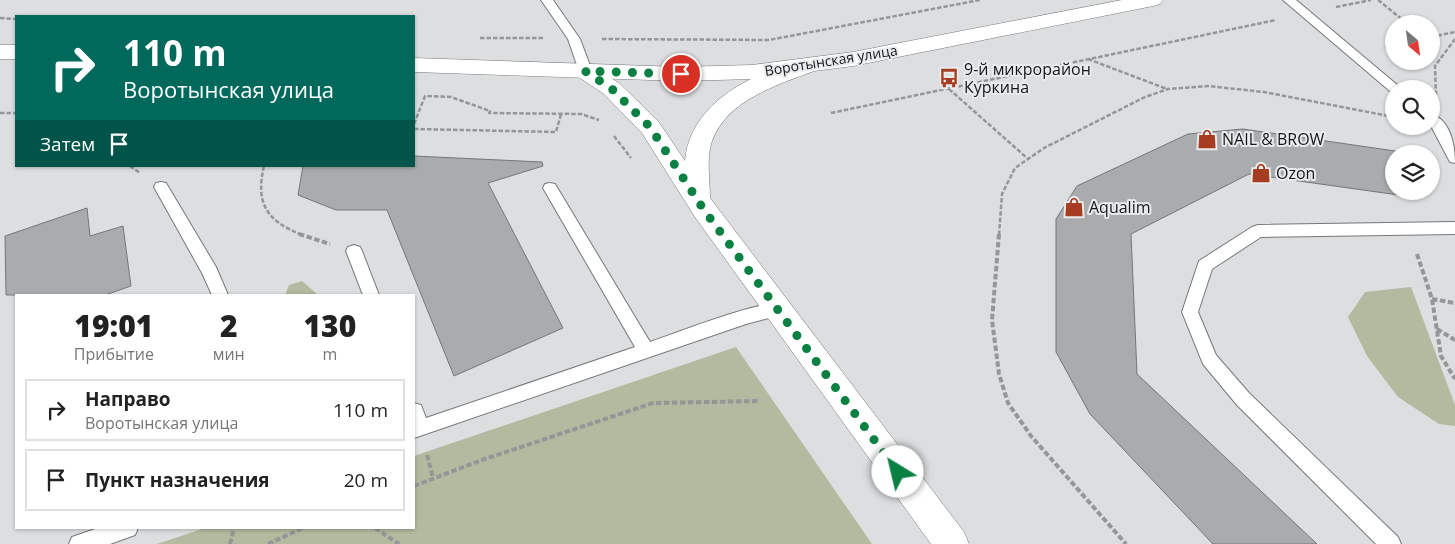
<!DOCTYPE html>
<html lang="ru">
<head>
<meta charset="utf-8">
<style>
  body { margin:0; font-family:"Open Sans",sans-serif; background:#f6f6f6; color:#222; height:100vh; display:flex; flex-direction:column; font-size:19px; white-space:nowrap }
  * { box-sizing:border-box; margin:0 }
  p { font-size:16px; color:#767676 }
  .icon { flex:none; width:28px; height:28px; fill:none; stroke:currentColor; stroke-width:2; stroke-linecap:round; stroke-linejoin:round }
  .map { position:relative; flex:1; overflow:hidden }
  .details { position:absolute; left:15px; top:294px; width:400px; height:235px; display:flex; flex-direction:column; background:#fff; border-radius:0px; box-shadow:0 1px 4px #0004 }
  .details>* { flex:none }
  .guide { position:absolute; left:15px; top:15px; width:400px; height:152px; border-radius:0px; box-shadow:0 1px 4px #0004; background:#00695c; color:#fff; overflow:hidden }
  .needle { width:32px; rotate:151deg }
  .controls { position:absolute; left:1385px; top:15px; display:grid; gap:10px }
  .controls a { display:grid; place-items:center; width:55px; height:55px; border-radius:50%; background:#fff; box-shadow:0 1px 4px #0004; font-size:25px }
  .pin { position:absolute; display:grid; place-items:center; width:42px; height:42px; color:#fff; margin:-21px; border:2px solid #fff; border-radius:50%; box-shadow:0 1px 5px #0007 }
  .me { position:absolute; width:55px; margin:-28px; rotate:324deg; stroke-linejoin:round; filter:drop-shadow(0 0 4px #0008) }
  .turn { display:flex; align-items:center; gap:18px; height:105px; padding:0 25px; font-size:22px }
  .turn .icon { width:65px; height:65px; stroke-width:2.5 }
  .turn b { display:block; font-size:35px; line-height:42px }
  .then { display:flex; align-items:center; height:48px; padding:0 25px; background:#0003; gap:10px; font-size:19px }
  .eta { display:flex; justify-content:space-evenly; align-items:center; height:85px; text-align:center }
  .eta b { font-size:30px; font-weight:800; line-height:35px }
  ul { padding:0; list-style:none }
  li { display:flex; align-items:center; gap:15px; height:62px; margin:0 10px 8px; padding:0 15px; border:2px solid #e0e0e0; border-radius:0px }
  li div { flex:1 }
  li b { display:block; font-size:19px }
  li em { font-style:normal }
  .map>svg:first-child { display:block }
  .green { fill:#b2ba9f }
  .building { fill:#a9abac; stroke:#747678 }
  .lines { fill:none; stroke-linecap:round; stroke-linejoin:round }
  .service-casing { stroke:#757779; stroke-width:2 }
  .minor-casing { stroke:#757779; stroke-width:1 }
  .tertiary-casing { stroke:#757779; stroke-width:1 }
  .path-far1 { stroke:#959698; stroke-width:2.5; stroke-dasharray:4.5 2; stroke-linecap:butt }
  .path { stroke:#959698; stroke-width:4; stroke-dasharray:5.5 2.5; stroke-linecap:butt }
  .service { fill:#fff; fill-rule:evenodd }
  .minor { fill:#fff; fill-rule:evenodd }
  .tertiary { fill:#fff; fill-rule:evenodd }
  .route { stroke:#0b8043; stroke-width:9; stroke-dasharray:0 16.2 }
  .labels { text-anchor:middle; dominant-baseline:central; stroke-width:4; stroke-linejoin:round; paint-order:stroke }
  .far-street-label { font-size:14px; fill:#161617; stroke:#e9ebed }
  .poi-label { font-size:16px; fill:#161617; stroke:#e9ebed; text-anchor:start }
</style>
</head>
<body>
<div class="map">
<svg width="1455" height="544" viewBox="0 0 1455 544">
  <rect width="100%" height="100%" fill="#dcdee0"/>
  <path class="green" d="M302,281L318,295H285L289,285Z
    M1411,287L1455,405V426L1439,424L1398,397L1367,356L1348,317L1365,292Z
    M736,347L872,544H157L205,528H414V456Z"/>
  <path class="building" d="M1243,129L1402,152L1403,154H1394V191H1417L1420,198L1249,174L1131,234L1137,374L1317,544H1213L1090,414L1056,352V219L1077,186L1188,134Z
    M414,156L542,162L543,166L488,183L563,328L454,376L387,210H336L298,195L303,166H414Z
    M87,208L90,236L123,226L131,286L105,295H6L5,236Z"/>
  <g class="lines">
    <defs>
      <path id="service" d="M541,0H553L580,39L592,71L590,74H580L568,39Z
        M1283,0H1296L1402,89H1394V93L1391,92Z
        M1431,114C1451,120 1455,146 1455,163L1450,162L1431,126Z
        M161,182L166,183L216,267L228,295H212L202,273L154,187L156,183Z
        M550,183L555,184L650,342C674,334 765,298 784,304L786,309L784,314L746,324L414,438V403L421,405L426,418L635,347L543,188L545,184Z
        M1455,222V234L1261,237L1212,269L1198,312L1216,355L1249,393L1398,537L1401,544H1376L1237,405L1203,364L1182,312L1199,261L1252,227L1258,225Z
        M354,245L360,247L362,251L379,295H363L346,251L348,247Z
        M98,528H138L135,535L110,544H69L72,537Z"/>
      <path id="minor" d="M806,59L814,61L817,66L814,71C777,85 727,100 712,141C706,158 710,180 710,198L964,532L969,544H931L695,217L642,133L604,94L577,76L574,71L577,66L585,64L593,66L620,84L658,121L685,161C690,101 755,72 806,59Z"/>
      <path id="tertiary" d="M1122,0H1163L1160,4L1153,6L853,66L752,79L681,81L414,72V58L681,67L752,65L853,52Z
        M0,45H16V59H0Z"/>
    </defs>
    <use href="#service" class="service-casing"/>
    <use href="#minor" class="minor-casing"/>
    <use href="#tertiary" class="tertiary-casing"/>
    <path class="path-far1" d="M1378,0L1408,24
      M1336,7L1371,0
      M0,18L16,19
      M1431,37L1455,32
      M480,38H543
      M602,39L769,40L980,0
      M1385,47L1394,45
      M1088,59L1167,89
      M949,89L1027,158
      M1436,95L1435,66L1455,39
      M0,113H16
      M831,113L1276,20
      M414,124L425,96L451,97L490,111L489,113L581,114L599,120
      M414,129L556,132L561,114
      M614,136L631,158
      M130,166L140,173
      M264,166C255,204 267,221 302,235
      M999,235L1002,194L1015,168L1044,148L1145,97L1168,89L1208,86L1264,92L1394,117"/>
    <path class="path" d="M299,234L330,244
      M999,234L992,320L999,374L1008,403L1031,436L1126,544
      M1417,254L1432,299L1441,356L1455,379
      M1432,299L1455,303
      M1437,329L1455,340
      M427,455L433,478
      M414,486L479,461L653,403L760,401
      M375,528L399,544
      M230,544L234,528
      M268,544L303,528"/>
    <use href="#service" class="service"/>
    <use href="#minor" class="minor"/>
    <use href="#tertiary" class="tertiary"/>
  </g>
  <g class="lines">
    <path class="route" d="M681,74L585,71L612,89L650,127L704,210L898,472"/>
  </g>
  <defs>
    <symbol id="bus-bare" viewBox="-9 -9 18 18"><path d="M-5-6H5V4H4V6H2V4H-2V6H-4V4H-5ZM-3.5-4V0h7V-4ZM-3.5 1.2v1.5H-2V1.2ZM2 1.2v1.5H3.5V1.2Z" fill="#a63d21" stroke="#e9ebed" stroke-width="2.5" paint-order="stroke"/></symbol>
    <symbol id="shop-bare" viewBox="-9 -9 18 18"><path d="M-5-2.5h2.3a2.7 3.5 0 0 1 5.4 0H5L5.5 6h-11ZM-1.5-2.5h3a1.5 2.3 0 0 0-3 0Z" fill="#a63d21" stroke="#e9ebed" stroke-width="2.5" paint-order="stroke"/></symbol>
  </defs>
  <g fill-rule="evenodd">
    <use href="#bus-bare" x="935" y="64" width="28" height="28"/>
    <use href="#shop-bare" x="1193" y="125" width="28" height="28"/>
    <use href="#shop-bare" x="1247" y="159" width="28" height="28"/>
    <use href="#shop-bare" x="1060" y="193" width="28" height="28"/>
  </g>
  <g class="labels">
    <g class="far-street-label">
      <text transform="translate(831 60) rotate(-9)">Воротынская улица</text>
    </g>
    <g class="poi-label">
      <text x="964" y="69">9-й микрорайон<tspan x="964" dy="18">Куркина</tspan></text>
      <text x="1222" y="139">NAIL &amp; BROW</text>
      <text x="1276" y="173">Ozon</text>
      <text x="1089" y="207">Aqualim</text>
    </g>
  </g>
</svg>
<div class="controls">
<a><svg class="needle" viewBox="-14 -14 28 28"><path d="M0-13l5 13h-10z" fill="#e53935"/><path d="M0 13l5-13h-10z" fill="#767676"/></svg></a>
<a><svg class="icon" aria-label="search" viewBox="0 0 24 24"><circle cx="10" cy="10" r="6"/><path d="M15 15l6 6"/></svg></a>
<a><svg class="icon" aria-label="layers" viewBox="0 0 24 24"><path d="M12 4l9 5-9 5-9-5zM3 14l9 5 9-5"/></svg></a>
</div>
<div class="pin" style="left:681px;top:74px;background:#d93025"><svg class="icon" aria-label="arrive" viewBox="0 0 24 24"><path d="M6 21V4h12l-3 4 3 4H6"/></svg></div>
<svg class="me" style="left:898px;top:472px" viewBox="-20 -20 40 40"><circle r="19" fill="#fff"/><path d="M0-13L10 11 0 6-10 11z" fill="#0b8043"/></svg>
<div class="guide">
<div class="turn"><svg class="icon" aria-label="right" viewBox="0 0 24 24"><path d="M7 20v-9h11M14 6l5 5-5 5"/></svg><div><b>110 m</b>Воротынская улица</div></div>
<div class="then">Затем<svg class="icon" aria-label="arrive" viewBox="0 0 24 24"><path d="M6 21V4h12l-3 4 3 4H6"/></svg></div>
</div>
<section class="details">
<div class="eta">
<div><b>19:01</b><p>Прибытие</p></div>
<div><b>2</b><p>мин</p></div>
<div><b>130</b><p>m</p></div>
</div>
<ul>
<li><svg class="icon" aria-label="right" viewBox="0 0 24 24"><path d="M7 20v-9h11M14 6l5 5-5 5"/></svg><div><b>Направо</b><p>Воротынская улица</p></div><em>110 m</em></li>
<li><svg class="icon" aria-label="arrive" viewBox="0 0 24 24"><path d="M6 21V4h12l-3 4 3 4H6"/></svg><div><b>Пункт назначения</b></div><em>20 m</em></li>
</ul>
</section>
</div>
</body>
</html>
